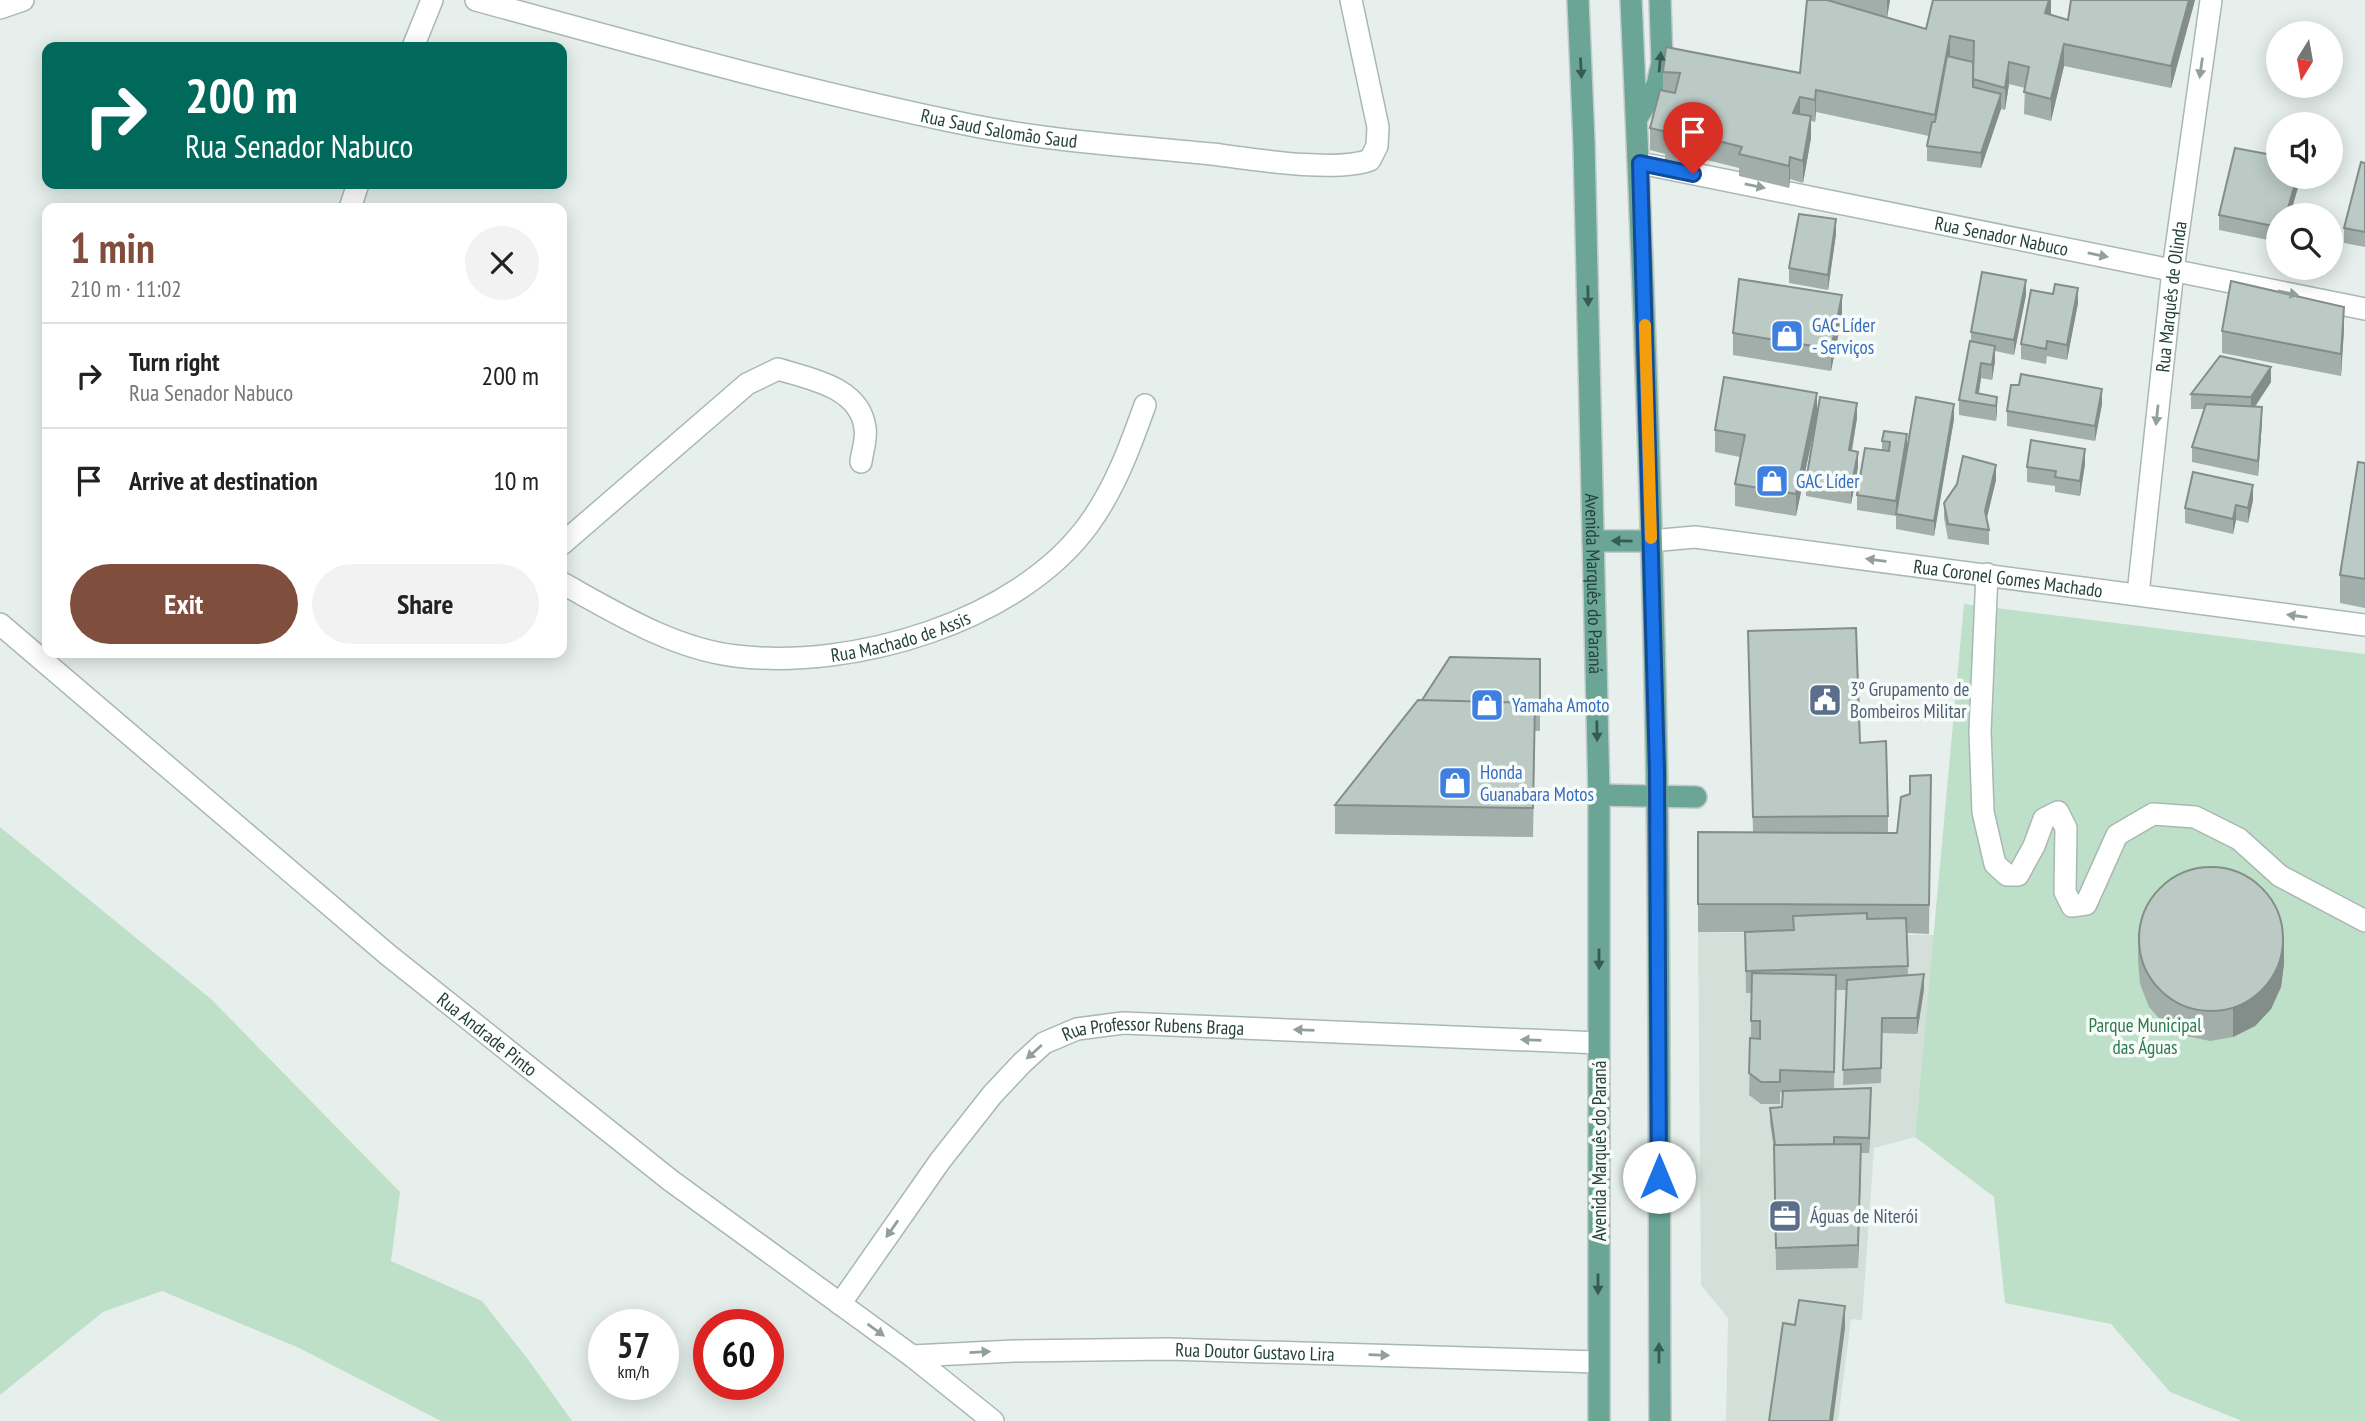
<!DOCTYPE html>
<html lang="en">
<head>
<meta charset="utf-8">
<style>
  body { margin:0; font-family:"PT Sans Narrow",sans-serif; background:#f2f2f2; color:#222; height:100vh; display:flex; flex-direction:column; font-size:26px; white-space:nowrap }
  * { box-sizing:border-box; margin:0 }
  p { font-size:23px; color:#767676 }
  .icon { flex:none; width:38px; height:38px; fill:none; stroke:currentColor; stroke-width:2; stroke-linecap:round; stroke-linejoin:round }
  .map { position:relative; flex:1; overflow:hidden }
  .panel { position:absolute; left:42px; top:203px; width:525px; height:455px; display:flex; flex-direction:column; background:#fff; border-radius:14px; box-shadow:0 4px 18px #0003 }
  .panel>* { flex:none }
  .top-card { position:absolute; left:42px; top:42px; width:525px; height:147px; border-radius:14px; box-shadow:0 4px 18px #0003; background:#00695c; color:#fff; overflow:hidden }
  .needle { width:46px; rotate:191deg }
  .controls { position:absolute; left:2266px; top:21px; display:grid; gap:14px }
  .controls a { display:grid; place-items:center; width:77px; height:77px; border-radius:50%; background:#fff; box-shadow:0 4px 18px #0003; font-size:35px }
  .speed { position:absolute; left:588px; top:1309px; display:flex; gap:14px; font-size:35px; font-weight:700; text-align:center }
  .speed>* { display:grid; place-content:center; width:91px; height:91px; border-radius:50%; background:#fff; box-shadow:0 4px 18px #0003; line-height:1 }
  .speed small { font-size:18px; font-weight:400 }
  .speed .limit { border:10px solid #d22; background:#fff; color:#111 }
  .pin { position:absolute; display:grid; place-items:center; width:60px; height:60px; color:#fff; margin:-72px -30px; border-radius:50% 50% 50% 0; rotate:-45deg; box-shadow:0 0 7px #0007 }
  .pin .icon { rotate:45deg }
  .me { position:absolute; width:77px; margin:-38px; rotate:0deg; stroke-linejoin:round; filter:drop-shadow(0 0 5px #0008) }
  .turn { display:flex; align-items:center; gap:24px; height:147px; padding:0 28px; font-size:32px }
  .turn .icon { width:91px; height:91px; stroke-width:2.5 }
  .turn b { display:block; font-size:49px; line-height:60px }
  .round { display:grid; place-items:center; flex:none; width:74px; height:74px; border-radius:37px; background:#f2f2f2 }
  .summary { display:flex; align-items:center; justify-content:space-between; height:119px; padding:0 28px }
  h1 { font-size:42px; font-weight:700; line-height:52px; color:#804e3d }
  .button { display:flex; gap:14px; margin-top:auto; padding:14px 28px }
  .button a { flex:1; height:80px; border-radius:42px; background:#804e3d; color:#fff; font-size:28px; font-weight:700; line-height:80px; text-align:center }
  .button a+a { background:#f2f2f2; color:#222 }
  ul { padding:0; list-style:none }
  li { display:flex; align-items:center; gap:21px; height:105px; padding:0 28px; border-top:2px solid #e0e0e0 }
  li div { flex:1 }
  li b { display:block; font-size:26px }
  li em { font-style:normal }
  .map>svg:first-child { display:block }
  .built { fill:#d4dfda }
  .green { fill:#bfe0c8 }
  .lines { fill:none; stroke-linecap:round; stroke-linejoin:round }
  .minor-casing { stroke:#a8b8b2; stroke-width:24 }
  .major-casing { stroke:#c2cac8; stroke-width:24 }
  .minor { stroke:#fff; stroke-width:21 }
  .major { stroke:#6aa596; stroke-width:21 }
  .wall { fill:#a1aea9 }
  .shaded-wall { fill:#838d89 }
  .building { fill:#bbcac4; stroke:#838d89; stroke-width:2 }
  .oneway { fill:#365b51 }
  .oneway2 { fill:#92a09c }
  .route-casing { stroke:#114b97; stroke-width:18 }
  .route { stroke:#1a73e8; stroke-width:12 }
  .slow { stroke:#f59e0b; stroke-width:12 }
  .labels { text-anchor:middle; dominant-baseline:central; stroke-width:7; stroke-linejoin:round; paint-order:stroke }
  .street-label { font-size:19px; fill:#24423a; stroke:#f7fbf9 }
  .shop-label { font-size:19px; fill:#366cbe; stroke:#f7fbf9; text-anchor:start }
  .service-label { font-size:19px; fill:#4e5e75; stroke:#f7fbf9; text-anchor:start }
  .park-label { font-size:19px; fill:#2d7a4b; stroke:#f7fbf9 }
</style>
</head>
<body>
<div class="map">
<svg width="2365" height="1421" viewBox="0 0 2365 1421">
  <rect width="100%" height="100%" fill="#e6efeb"/>
  <path class="built" d="M1698,932L1934,935L1915,1137L1874,1148L1862,1320L1851,1319L1838,1421H1726L1728,1318L1701,1285Z"/>
  <path class="green" d="M1964,604L2365,654V1421H2242L2170,1392L2111,1324L2005,1303L1994,1197L1915,1137Z
    M0,827L211,999L400,1192L391,1261L482,1301L527,1358L572,1421H441L297,1347L162,1291L103,1312L0,1395Z"/>
  <g class="lines">
    <defs>
      <g id="minor">
        <path id="s1" d="M476,0C640,45 804,91 970,125C1049,141 1131,146 1212,154C1251,159 1335,173 1370,160L1377,146L1378,127L1351,0"/>
        <path d="M0,8L23,0"/>
        <path d="M413,47L432,0"/>
        <path id="s2" d="M1640,163L2365,309"/>
        <path d="M350,208L358,184"/>
        <path id="s3" d="M1651,541L1695,537L2365,625"/>
        <path d="M562,544L747,384L778,369C810,379 860,387 865,428C867,439 862,452 861,462"/>
        <path d="M1987,574L1980,731L1983,812L1995,864L2007,875H2018L2034,846L2044,819L2058,812L2066,828L2065,892L2072,906L2086,904L2117,835L2153,814L2195,817L2239,839L2280,876L2365,921"/>
        <path id="s4" d="M562,583C616,613 674,649 736,656C853,670 1018,622 1089,524C1115,488 1130,447 1145,405"/>
        <path id="s5" d="M2138,594L2173,270L2211,0"/>
        <path id="s6" d="M0,624L387,954L670,1180L912,1356L993,1421"/>
        <path id="s7" d="M840,1304L940,1161L992,1095L1022,1063L1044,1043L1077,1029L1123,1023L1599,1043"/>
        <path id="s8" d="M912,1356L1014,1351L1168,1349L1598,1362"/>
      </g>
      <g id="major">
        <path id="s9" d="M1578,0L1584,143L1599,795V1421"/>
        <path d="M1631,0C1643,264 1653,528 1657,792C1660,1002 1659,1212 1660,1421"/>
        <path d="M1637,118L1657,85L1662,63L1660,0"/>
        <path d="M1593,541H1651"/>
        <path d="M1599,795L1696,797"/>
      </g>
    </defs>
    <use href="#minor" class="minor-casing"/>
    <use href="#major" class="major-casing"/>
    <use href="#minor" class="minor"/>
    <use href="#major" class="major"/>
  </g>
  <path class="wall" d="M1807,0H1890L1887,17L1926,29L2051,0V15L2068,20L2071,0H2195L2171,88L2064,66L2051,121L2024,114L2025,88L2009,84L2005,110L2001,109L1981,168L1927,161V146L1929,136L1816,112L1815,122L1811,121V138L1803,183L1790,179L1789,188L1739,176V168L1699,158L1698,165L1696,166L1665,161V154L1650,150V128L1663,90V72L1800,73Z
    M2365,163V247L2344,243V228Z
    M2278,177H2301L2290,215H2278V242L2219,230V215Z
    M1836,234L1828,290L1789,283V268Z
    M2026,295L2014,355L1995,351V361L1992,380L1981,378L1979,393L1997,397L1996,421L1959,415V400L1971,341V332Z
    M2078,303L2067,360L2047,356L2046,364L2021,359V344Z
    M1842,317L1831,371L1733,355V333Z
    M2344,329L2341,376L2222,353V331Z
    M2271,382L2255,407L2262,422L2258,476L2192,462V447L2205,409H2191V394Z
    M2102,404L2095,441L2007,426V411Z
    M1817,415L1796,516L1735,506V484L1740,457L1715,452V430Z
    M1857,418L1852,451L1858,467L1851,504L1806,496V481Z
    M1954,419L1934,536L1896,529V516L1857,510V495L1882,450V441L1884,431L1907,449Z
    M2365,463V608L2340,603V575Z
    M2085,464L2080,496L2055,492V486L2027,482V467Z
    M1996,480L1986,519L1989,530V545L1948,539L1944,518V503Z
    M2253,500L2248,523L2236,520L2233,534L2185,523V508Z
    M1748,631L1860,743L1888,816V833H1897L1910,794L1931,775L1929,934L1907,933L1908,975L1924,989L1917,1034L1882,1033L1881,1083L1843,1085L1846,990H1836L1834,1090L1871,1103L1869,1153H1861L1858,1268L1776,1270L1774,1149L1770,1123V1108L1782,1107L1783,1093L1780,1092V1104H1761L1749,1095L1752,993H1746L1745,932H1698V832H1753Z
    M1540,659V731H1535L1533,837L1335,834V805L1422,700Z
    M2138,932L2284,964L2281,987L2271,1009L2255,1026L2233,1037L2210,1041L2186,1036L2165,1025L2149,1007L2140,984L2138,961Z"/>
  <path class="shaded-wall" d="M1887,0H1890L1887,18Z
    M2049,0H2051V17L2045,13Z
    M2189,0H2195L2171,88V66Z
    M1950,36V58L1935,137V115Z
    M2064,44V66L2051,121V99Z
    M2009,62V84L2005,110V88Z
    M1816,90V112L1815,122V100Z
    M2001,94V109L1981,168V153Z
    M1800,97V119L1793,113Z
    M1811,116V138L1803,183V161Z
    M1699,136L1698,165L1696,166V144Z
    M1790,157V179L1789,188V166Z
    M2297,177H2301L2290,215H2286Z
    M1836,219V234L1828,290V275Z
    M2026,280V295L2014,355V340Z
    M2078,288V303L2067,360V345Z
    M1842,295V317L1831,371V349Z
    M2344,307V329L2341,376V354Z
    M1995,346V361L1992,380V365Z
    M1981,363V378L1977,403L1976,393Z
    M2271,367V382L2251,412V397Z
    M2102,389V404L2095,441V426Z
    M1817,393V415L1796,516V494Z
    M1997,397V412L1996,421V406Z
    M1857,403V418L1849,465V450Z
    M1954,404V419L1934,536V521Z
    M2262,407V422L2258,476V461Z
    M1907,434V449L1896,516V501Z
    M2085,449V464L2080,496V481Z
    M1858,452V467L1851,504V489Z
    M1996,465V480L1985,526V511Z
    M2253,485V500L2248,523V508Z
    M2236,505V520L2233,534V519Z
    M2284,935V964L2281,987L2271,1009L2255,1026L2233,1037V1008Z
    M1924,974V989L1917,1034V1018Z
    M1871,1088V1103L1869,1153V1138Z
    M1861,1144V1166L1858,1268V1245Z
    M1845,1306V1328L1833,1421H1830Z"/>
  <path class="building" d="M1807,0H1827L1926,29L1933,0H2049L2045,13L2068,20L2071,0H2189L2171,66L2064,44L2051,99L2024,92L2029,67L2009,62L2005,88L1973,79L1974,41L1950,36L1935,115L1816,90L1815,100L1800,97L1793,113L1811,116L1803,161L1790,157L1789,166L1739,154L1742,147L1699,136L1698,143L1696,144L1665,139L1667,132L1650,128L1660,90L1675,93L1680,73L1663,72L1666,47L1800,73Z
    M1947,56L1973,62V87L2001,94L1981,153L1927,146L1932,122H1935Z
    M2235,148L2278,156V177H2297L2286,215H2278V227L2219,215Z
    M2361,162L2365,163V232L2344,228Z
    M1799,214L1836,219L1828,275L1789,268Z
    M1982,272L2026,280L2014,340L1971,332Z
    M1739,279L1842,295L1831,349L1733,333Z
    M2231,281L2344,307L2341,354L2222,331Z
    M2055,284L2078,288L2067,345L2047,341L2046,349L2021,344L2031,290L2053,294Z
    M1970,341L1995,346L1992,365L1981,363L1976,393L1997,397L1996,406L1959,400Z
    M2220,356L2271,367L2251,397L2191,394Z
    M2021,374L2102,389L2095,426L2007,411L2011,385H2019Z
    M1724,377L1817,393L1796,494L1735,484L1745,435L1715,430Z
    M1820,397L1857,403L1849,450L1858,452L1851,489L1806,481Z
    M1916,397L1954,404L1934,521L1896,514Z
    M2206,404L2262,407L2258,461L2192,447Z
    M1884,431L1907,434L1896,501L1857,495L1865,448L1889,451L1890,442L1882,441Z
    M2031,440L2085,449L2080,481L2055,477L2056,471L2027,467Z
    M1963,456L1996,465L1985,511L1989,530L1948,524L1944,503L1957,484Z
    M2358,462L2365,463V579L2340,575Z
    M2193,472L2253,485L2248,508L2236,505L2233,519L2185,508Z
    M1856,628L1860,743L1886,741L1888,816L1753,817L1748,631Z
    M1450,657L1540,659V709L1535,708V703L1422,700Z
    M1418,700L1535,703L1533,808L1335,805Z
    M1931,775L1929,905L1698,904V832L1897,833L1901,797L1910,794V776Z
    M2139 939a72 72 0 1 1 144 0a72 72 0 1 1-144 0Z
    M1867,913V919L1906,918L1908,966L1746,971L1745,932L1794,930L1793,916Z
    M1752,973L1836,975L1834,1072L1780,1070V1082H1761L1749,1073L1750,1038L1760,1039V1021H1751Z
    M1924,974L1917,1018H1882L1881,1068L1843,1070L1847,980Z
    M1871,1088L1869,1138L1834,1137V1144L1775,1145L1770,1108L1782,1107L1783,1091Z
    M1861,1144L1858,1245L1776,1248L1774,1145Z
    M1799,1300L1845,1306L1830,1421H1769L1783,1323L1795,1325Z"/>
  <defs><path id="oneway-solid" d="M-6-.8H1V-3.2L6.5 0L1 3.2V.8H-6Z" transform="scale(1.75)"/></defs>
  <g class="oneway">
    <use href="#oneway-solid" transform="translate(1660 62) rotate(-85)"/>
    <use href="#oneway-solid" transform="translate(1581 68) rotate(87)"/>
    <use href="#oneway-solid" transform="translate(1588 296) rotate(89)"/>
    <use href="#oneway-solid" transform="translate(1622 541) rotate(-179)"/>
    <use href="#oneway-solid" transform="translate(1597 731) rotate(89)"/>
    <use href="#oneway-solid" transform="translate(1599 959) rotate(90)"/>
    <use href="#oneway-solid" transform="translate(1598 1284) rotate(90)"/>
    <use href="#oneway-solid" transform="translate(1659 1353) rotate(-90)"/>
  </g>
  <g class="oneway2">
    <use href="#oneway-solid" transform="translate(2201 68) rotate(98)"/>
    <use href="#oneway-solid" transform="translate(1755 186) rotate(11)"/>
    <use href="#oneway-solid" transform="translate(2098 255) rotate(11)"/>
    <use href="#oneway-solid" transform="translate(2288 293) rotate(11)"/>
    <use href="#oneway-solid" transform="translate(2157 415) rotate(96)"/>
    <use href="#oneway-solid" transform="translate(1876 560) rotate(-173)"/>
    <use href="#oneway-solid" transform="translate(2297 616) rotate(-172)"/>
    <use href="#oneway-solid" transform="translate(1304 1030) rotate(-178)"/>
    <use href="#oneway-solid" transform="translate(1531 1040) rotate(-178)"/>
    <use href="#oneway-solid" transform="translate(1034 1052) rotate(138)"/>
    <use href="#oneway-solid" transform="translate(892 1229) rotate(125)"/>
    <use href="#oneway-solid" transform="translate(876 1330) rotate(36)"/>
    <use href="#oneway-solid" transform="translate(980 1352) rotate(-3)"/>
    <use href="#oneway-solid" transform="translate(1379 1355) rotate(2)"/>
  </g>
  <g class="lines">
    <defs>
      <path id="route" d="M1659,1177L1657,771L1640,163L1693,174"/>
    </defs>
    <use href="#route" class="route-casing"/>
    <use href="#route" class="route"/>
    <path class="slow" d="M1645,325L1651,538"/>
  </g>
  <defs>
    <symbol id="shop-square" viewBox="-11 -11 22 22"><rect x="-9" y="-9" width="18" height="18" rx="4" fill="#3f7fe0" stroke="#f7fbf9"/><path d="M-5-2.5h2.3a2.7 3.5 0 0 1 5.4 0H5L5.5 6h-11ZM-1.5-2.5h3a1.5 2.3 0 0 0-3 0Z" fill="#fff"/></symbol>
    <symbol id="civic-square" viewBox="-11 -11 22 22"><rect x="-9" y="-9" width="18" height="18" rx="4" fill="#5c6f8a" stroke="#f7fbf9"/><path d="M-.6-6.5H3V-4.5H.6V-3L4-1V1h2V6H-6V1h2V-1L-.6-3ZM-1.2 2.5V6h2.4V2.5Z" fill="#fff"/></symbol>
    <symbol id="office-square" viewBox="-11 -11 22 22"><rect x="-9" y="-9" width="18" height="18" rx="4" fill="#5c6f8a" stroke="#f7fbf9"/><path d="M-6-3h4V-5.5h4V-3h4V5H-6ZM-1-4.5V-3h2v-1.5ZM-6 0V1H6V0Z" fill="#fff"/></symbol>
  </defs>
  <g fill-rule="evenodd">
    <use href="#shop-square" x="1768" y="317" width="38" height="38"/>
    <use href="#shop-square" x="1753" y="462" width="38" height="38"/>
    <use href="#civic-square" x="1806" y="681" width="38" height="38"/>
    <use href="#shop-square" x="1468" y="686" width="38" height="38"/>
    <use href="#shop-square" x="1436" y="764" width="38" height="38"/>
    <use href="#office-square" x="1766" y="1197" width="38" height="38"/>
  </g>
  <g class="labels">
    <g class="street-label">
      <text stroke="none"><textPath href="#s1" startOffset="539">Rua Saud Salomão Saud</textPath></text>
      <text stroke="none"><textPath href="#s2" startOffset="369">Rua Senador Nabuco</textPath></text>
      <text stroke="none"><textPath href="#s5" startOffset="299">Rua Marquês de Olinda</textPath></text>
      <text stroke="none"><textPath href="#s3" startOffset="360">Rua Coronel Gomes Machado</textPath></text>
      <text stroke="none"><textPath href="#s9" startOffset="584">Avenida Marquês do Paraná</textPath></text>
      <text stroke="none"><textPath href="#s4" startOffset="357">Rua Machado de Assis</textPath></text>
      <text stroke="none"><textPath href="#s7" startOffset="444">Rua Professor Rubens Braga</textPath></text>
      <text stroke="none"><textPath href="#s6" startOffset="637">Rua Andrade Pinto</textPath></text>
      <text transform="translate(1599 1151) rotate(-90)">Avenida Marquês do Paraná</text>
      <text stroke="none"><textPath href="#s8" startOffset="343">Rua Doutor Gustavo Lira</textPath></text>
    </g>
    <g class="shop-label">
      <text x="1812" y="325">GAC Líder<tspan x="1812" dy="22">- Serviços</tspan></text>
      <text x="1796" y="481">GAC Líder</text>
      <text x="1512" y="705">Yamaha Amoto</text>
      <text x="1480" y="772">Honda<tspan x="1480" dy="22">Guanabara Motos</tspan></text>
    </g>
    <g class="service-label">
      <text x="1850" y="689">3º Grupamento de<tspan x="1850" dy="22">Bombeiros Militar</tspan></text>
      <text x="1810" y="1216">Águas de Niterói</text>
    </g>
    <g class="park-label">
      <text x="2145" y="1025">Parque Municipal<tspan x="2145" dy="22">das Águas</tspan></text>
    </g>
  </g>
</svg>
<div class="controls">
<a><svg class="needle" viewBox="-14 -14 28 28"><path d="M0-13l5 13h-10z" fill="#e53935"/><path d="M0 13l5-13h-10z" fill="#767676"/></svg></a>
<a><svg class="icon" aria-label="sound" viewBox="0 0 24 24"><path d="M4 9h4l5-4v14l-5-4H4zM17 9q2 3 0 6"/></svg></a>
<a><svg class="icon" aria-label="search" viewBox="0 0 24 24"><circle cx="10" cy="10" r="6"/><path d="M15 15l6 6"/></svg></a>
</div>
<div class="speed"><div>57<small>km/h</small></div><div class="limit">60</div></div>
<div class="pin" style="left:1693px;top:174px;background:#d93025"><svg class="icon" aria-label="arrive" viewBox="0 0 24 24"><path d="M6 21V4h12l-3 4 3 4H6"/></svg></div>
<svg class="me" style="left:1659px;top:1177px" viewBox="-20 -20 40 40"><circle r="19" fill="#fff"/><path d="M0-13L10 11 0 6-10 11z" fill="#1a73e8"/></svg>
<div class="top-card">
<div class="turn"><svg class="icon" aria-label="right" viewBox="0 0 24 24"><path d="M7 20v-9h11M14 6l5 5-5 5"/></svg><div><b>200 m</b>Rua Senador Nabuco</div></div>
</div>
<section class="panel">
<div class="summary"><div><h1>1 min</h1><p>210 m · 11:02</p></div><a class="round"><svg class="icon" aria-label="close" viewBox="0 0 24 24"><path d="M6 6l12 12M18 6L6 18"/></svg></a></div>
<ul>
<li><svg class="icon" aria-label="right" viewBox="0 0 24 24"><path d="M7 20v-9h11M14 6l5 5-5 5"/></svg><div><b>Turn right</b><p>Rua Senador Nabuco</p></div><em>200 m</em></li>
<li><svg class="icon" aria-label="arrive" viewBox="0 0 24 24"><path d="M6 21V4h12l-3 4 3 4H6"/></svg><div><b>Arrive at destination</b></div><em>10 m</em></li>
</ul>
<div class="button"><a>Exit</a><a>Share</a></div>
</section>
</div>
</body>
</html>
